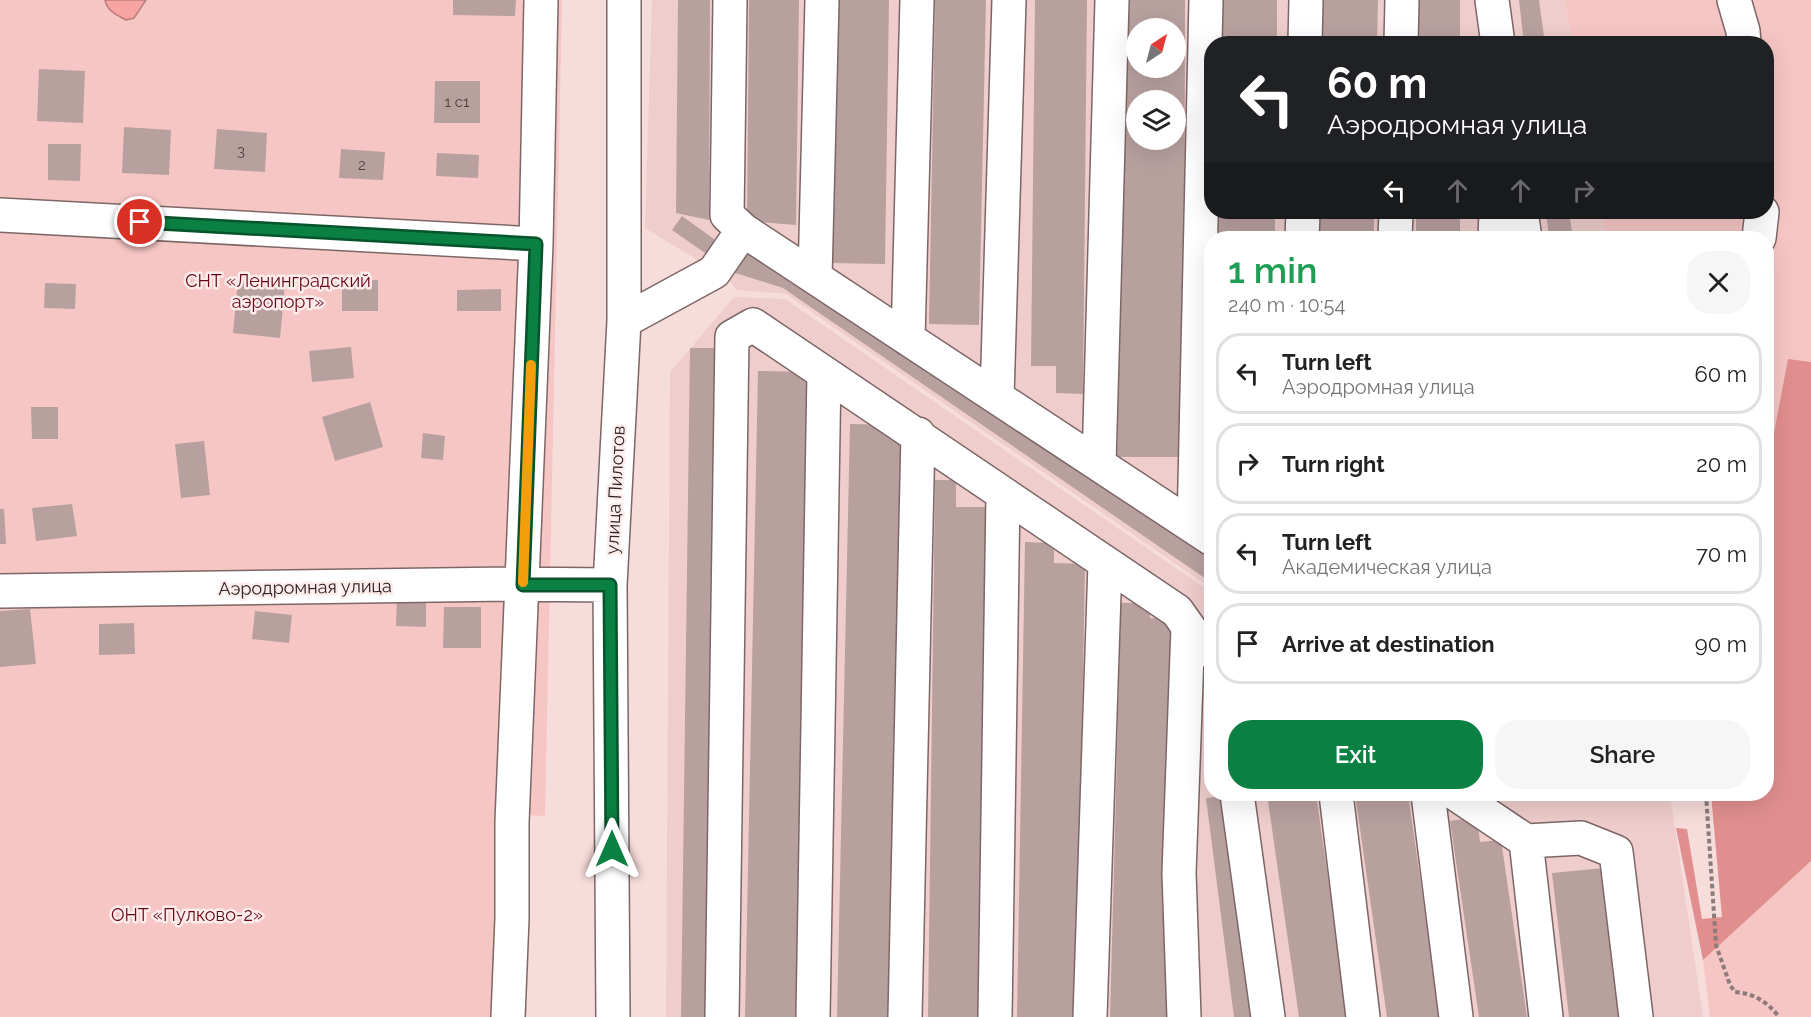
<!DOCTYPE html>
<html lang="en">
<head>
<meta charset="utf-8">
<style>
  body { margin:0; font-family:Raleway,sans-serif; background:#f6f6f6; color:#222; height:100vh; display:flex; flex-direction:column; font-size:22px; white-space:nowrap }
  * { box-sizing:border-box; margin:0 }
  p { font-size:20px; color:#767676 }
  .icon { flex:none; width:33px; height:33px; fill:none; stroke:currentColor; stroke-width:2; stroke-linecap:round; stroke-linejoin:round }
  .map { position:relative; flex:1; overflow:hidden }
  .sheet { position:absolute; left:1204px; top:231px; width:570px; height:570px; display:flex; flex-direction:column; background:#fff; border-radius:24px; box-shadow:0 6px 24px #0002 }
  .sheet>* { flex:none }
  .hud { position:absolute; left:1204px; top:36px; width:570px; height:183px; border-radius:24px; box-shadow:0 6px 24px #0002; background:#202124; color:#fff; overflow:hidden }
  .needle { width:39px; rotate:36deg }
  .controls { position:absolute; left:1126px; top:18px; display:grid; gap:12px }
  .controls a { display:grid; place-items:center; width:60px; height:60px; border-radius:50%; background:#fff; box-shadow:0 6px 24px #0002; font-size:30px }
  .pin { position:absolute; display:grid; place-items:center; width:51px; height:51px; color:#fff; margin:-26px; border:3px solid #fff; border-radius:50%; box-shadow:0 2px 6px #0007 }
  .me { position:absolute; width:66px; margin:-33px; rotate:0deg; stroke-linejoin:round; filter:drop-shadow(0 0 4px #0008) }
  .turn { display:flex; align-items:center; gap:21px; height:126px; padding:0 24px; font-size:27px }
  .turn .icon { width:78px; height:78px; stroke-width:2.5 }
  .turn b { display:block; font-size:42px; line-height:51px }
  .lanes { display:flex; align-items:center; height:57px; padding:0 24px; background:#0003; justify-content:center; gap:30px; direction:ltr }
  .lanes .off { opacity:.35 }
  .round { display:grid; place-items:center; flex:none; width:63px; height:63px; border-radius:24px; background:#f6f6f6 }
  .overview { display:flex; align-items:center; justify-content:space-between; height:102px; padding:0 24px }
  h1 { font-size:36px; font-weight:600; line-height:45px; color:#1e9e55 }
  .primary-button { display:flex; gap:12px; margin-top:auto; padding:12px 24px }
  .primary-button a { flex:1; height:69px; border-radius:24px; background:#0b8043; color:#fff; font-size:24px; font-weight:600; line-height:69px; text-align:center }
  .primary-button a+a { background:#f6f6f6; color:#222 }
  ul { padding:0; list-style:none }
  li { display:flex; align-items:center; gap:18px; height:81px; margin:0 12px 9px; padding:0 12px; border:3px solid #e0e0e0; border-radius:24px }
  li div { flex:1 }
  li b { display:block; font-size:22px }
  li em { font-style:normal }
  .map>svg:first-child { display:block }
  .built { fill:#eecdcc; fill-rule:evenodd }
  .green { fill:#f6c6c4 }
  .forest { fill:#e18f8e }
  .water { fill:#f8a4a3; stroke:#ba7d7c; stroke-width:1.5 }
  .building { fill:#b8a09f; fill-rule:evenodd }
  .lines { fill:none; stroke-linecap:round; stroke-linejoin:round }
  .minor-casing { stroke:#7d6766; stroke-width:36 }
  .path { stroke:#8c7b7a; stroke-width:4; stroke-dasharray:4.5 3; stroke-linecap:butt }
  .minor { stroke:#fff; stroke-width:33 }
  .route-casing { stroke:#07532c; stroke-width:15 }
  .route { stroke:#0b8043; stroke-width:10 }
  .slow { stroke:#f59e0b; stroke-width:10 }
  .labels { text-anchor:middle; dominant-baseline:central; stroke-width:5; stroke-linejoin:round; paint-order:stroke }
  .number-label { font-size:15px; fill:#4e4241 }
  .park-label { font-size:18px; fill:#6c0718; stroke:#fceceb }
  .street-label { font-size:18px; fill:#2b2222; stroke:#fceceb }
</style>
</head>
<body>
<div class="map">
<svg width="1811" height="1017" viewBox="0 0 1811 1017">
  <rect width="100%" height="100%" fill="#f6dcdb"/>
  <path class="built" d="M652,0H1565L1572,43L1212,44V212H1602L1606,238H1212V589L786,294L737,290L726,277L645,228ZM1137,28H1176V68H1137ZM1137,100H1176V140H1137Z
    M734,297L785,299L1212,593V794H1502L1505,796L1540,800L1551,794H1670L1703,1017H666L670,372Z"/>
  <path class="green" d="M0,0H562L545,816L497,813L492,1017H0Z
    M1565,0H1811V362L1788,360L1767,469V238H1606L1602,212H1767V44L1572,43Z
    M1811,861V1017H1710L1703,960Z"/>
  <path class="forest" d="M1788,359L1811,362V861L1703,960L1676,828L1687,829L1702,919L1722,917L1711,794H1767V469Z"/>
  <path class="water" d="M105,0H146L134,18L126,20C117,15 107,11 105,0Z"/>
  <path class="building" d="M453,0H516L515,16L453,15Z
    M678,0H710L709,220L676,213Z
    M749,0H799L796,225L747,221Z
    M836,0H889L885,264L832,263Z
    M935,0H986L979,325L929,324Z
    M1035,0H1087L1083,394L1056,393V366H1031Z
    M1126,0H1185L1184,457H1117ZM1137,28H1176V68H1137ZM1137,100H1176V140H1137Z
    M1219,0H1277V44H1218Z
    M1322,0H1378L1377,44H1321Z
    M1416,0H1460V44H1416Z
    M1519,0H1539L1545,44H1524Z
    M39,69L85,71L83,123L37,121Z
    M435,81H480V123H434Z
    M124,127L171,130L169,175L122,173Z
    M217,129L267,133L265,172L214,169Z
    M48,144H81L80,181L48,180Z
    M341,149L385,152L383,180L339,178Z
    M437,153L479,155L478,178L436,176Z
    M1215,212H1275V238H1215Z
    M1318,212H1374V238H1318Z
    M1416,212H1460V238H1416Z
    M1546,212H1569L1573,238H1549Z
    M682,216L718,242L708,255L672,230Z
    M765,252L1212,555V583L783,288L726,270L739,256Z
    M238,280L285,284L280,338L233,333Z
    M378,280V311H342V281Z
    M45,283L76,284L75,309L44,308Z
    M501,289V311H457V290Z
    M351,347L354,378L312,382L309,351Z
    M690,348H716L708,1017H681Z
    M758,371L814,372L801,1017H745Z
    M370,402L383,447L335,461L322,417Z
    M31,407H58V439H32Z
    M850,424L903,425L889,1017H837Z
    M423,433L445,436L443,460L421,458Z
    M204,441L210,495L181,498L175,444Z
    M935,480H956V507H991L985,1017H928Z
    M72,504L77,536L36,541L32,508Z
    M0,509H4L6,544H0Z
    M1025,542L1054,543V563L1085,564L1077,1017H1017Z
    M397,598H426V627L396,626Z
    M1121,603H1150V618L1178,619L1168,1017H1110Z
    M444,607H481V648H443Z
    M30,609L36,664L0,667V611Z
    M255,611L292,615L289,643L252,639Z
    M134,623L135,654L99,655V624Z
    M1267,794H1316L1348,1017H1299Z
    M1355,794H1408L1440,1017H1387Z
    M1230,795L1259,1017H1234L1206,798Z
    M1477,817L1480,842L1501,840L1527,1017H1479L1450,821Z
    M1604,868L1621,1017H1569L1552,873Z"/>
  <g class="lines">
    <defs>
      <path id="minor" d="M730,0L727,215L743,230L1212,539
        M1492,0L1498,44
        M1734,0L1743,31L1744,44
        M1305,44L1306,0
        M1401,44L1402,0
        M1521,212L1525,238
        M0,215L536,244
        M1302,238L1303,212
        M1395,238L1396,212
        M1495,238L1496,212
        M1759,238L1762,212
        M815,277L822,0
        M624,321L714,272L743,230
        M908,339L917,0
        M997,397L1009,0
        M1099,464L1112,0
        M1194,527L1206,0
        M0,591L509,584L610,585
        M1237,794L1268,1017
        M1336,794L1363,1017
        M1428,794L1456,1017
        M1456,794L1526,841L1581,838L1616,852L1636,1017
        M1526,841L1546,1017
        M508,1017L512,918V822L536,244L541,0
        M613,1017L610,585L624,321V0
        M722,1017L732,337L753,325L1177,611L1201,645L1212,652
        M813,1017L824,373
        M905,1017L918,434
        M995,1017L1003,494
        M1090,1017L1105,563
        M1184,1017L1179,873L1188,627"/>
    </defs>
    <use href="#minor" class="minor-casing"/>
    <path class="path" d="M1706,794L1716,945L1730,985L1735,992C1753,993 1768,1002 1779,1017"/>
    <use href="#minor" class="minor"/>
  </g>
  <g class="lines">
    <defs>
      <path id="route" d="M140,222L536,244L523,585H610L612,849"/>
    </defs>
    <use href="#route" class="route-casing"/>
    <use href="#route" class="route"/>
    <path class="slow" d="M523,582L531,365"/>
  </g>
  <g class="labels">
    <g class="number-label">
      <text x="457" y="102">1 с1</text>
      <text x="241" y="151">3</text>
      <text x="362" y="165">2</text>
    </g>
    <g class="park-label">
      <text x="278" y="280">СНТ «Ленинградский<tspan x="278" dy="21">аэропорт»</tspan></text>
      <text x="187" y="914">ОНТ «Пулково-2»</text>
    </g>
    <g class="street-label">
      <text transform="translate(615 490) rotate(-87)">улица Пилотов</text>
      <text transform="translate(305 587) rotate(-1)">Аэродромная улица</text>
    </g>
  </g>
</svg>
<div class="controls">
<a><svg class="needle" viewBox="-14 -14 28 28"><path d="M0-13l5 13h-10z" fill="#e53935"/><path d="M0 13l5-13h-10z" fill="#767676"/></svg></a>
<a><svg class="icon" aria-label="layers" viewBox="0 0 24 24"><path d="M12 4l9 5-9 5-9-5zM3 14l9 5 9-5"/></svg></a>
</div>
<div class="pin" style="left:140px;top:222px;background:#d93025"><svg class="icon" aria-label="arrive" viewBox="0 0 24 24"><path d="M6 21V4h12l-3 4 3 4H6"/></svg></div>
<svg class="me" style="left:612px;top:849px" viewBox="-20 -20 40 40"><path d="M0-17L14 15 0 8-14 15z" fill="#0b8043" stroke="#fff" stroke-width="4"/></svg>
<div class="hud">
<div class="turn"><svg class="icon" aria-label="left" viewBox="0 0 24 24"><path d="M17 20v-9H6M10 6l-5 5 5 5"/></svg><div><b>60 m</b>Аэродромная улица</div></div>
<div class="lanes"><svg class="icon" aria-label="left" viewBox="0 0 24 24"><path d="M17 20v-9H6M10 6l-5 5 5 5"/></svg><svg class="icon off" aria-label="ahead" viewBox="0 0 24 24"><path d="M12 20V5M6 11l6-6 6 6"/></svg><svg class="icon off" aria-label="ahead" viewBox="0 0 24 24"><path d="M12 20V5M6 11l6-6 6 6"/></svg><svg class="icon off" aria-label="right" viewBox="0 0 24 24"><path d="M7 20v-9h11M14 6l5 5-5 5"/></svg></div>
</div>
<section class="sheet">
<div class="overview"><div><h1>1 min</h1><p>240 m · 10:54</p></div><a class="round"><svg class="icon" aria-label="close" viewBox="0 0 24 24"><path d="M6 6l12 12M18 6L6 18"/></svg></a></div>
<ul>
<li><svg class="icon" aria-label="left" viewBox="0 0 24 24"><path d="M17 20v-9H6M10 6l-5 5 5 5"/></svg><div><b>Turn left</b><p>Аэродромная улица</p></div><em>60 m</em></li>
<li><svg class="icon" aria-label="right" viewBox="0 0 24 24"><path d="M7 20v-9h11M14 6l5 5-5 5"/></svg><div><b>Turn right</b></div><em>20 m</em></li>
<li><svg class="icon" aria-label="left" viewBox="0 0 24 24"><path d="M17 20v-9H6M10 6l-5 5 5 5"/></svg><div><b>Turn left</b><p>Академическая улица</p></div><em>70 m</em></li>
<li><svg class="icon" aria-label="arrive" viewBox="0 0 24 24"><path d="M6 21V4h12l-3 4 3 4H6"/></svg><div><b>Arrive at destination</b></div><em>90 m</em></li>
</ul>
<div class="primary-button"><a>Exit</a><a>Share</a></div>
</section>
</div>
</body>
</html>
